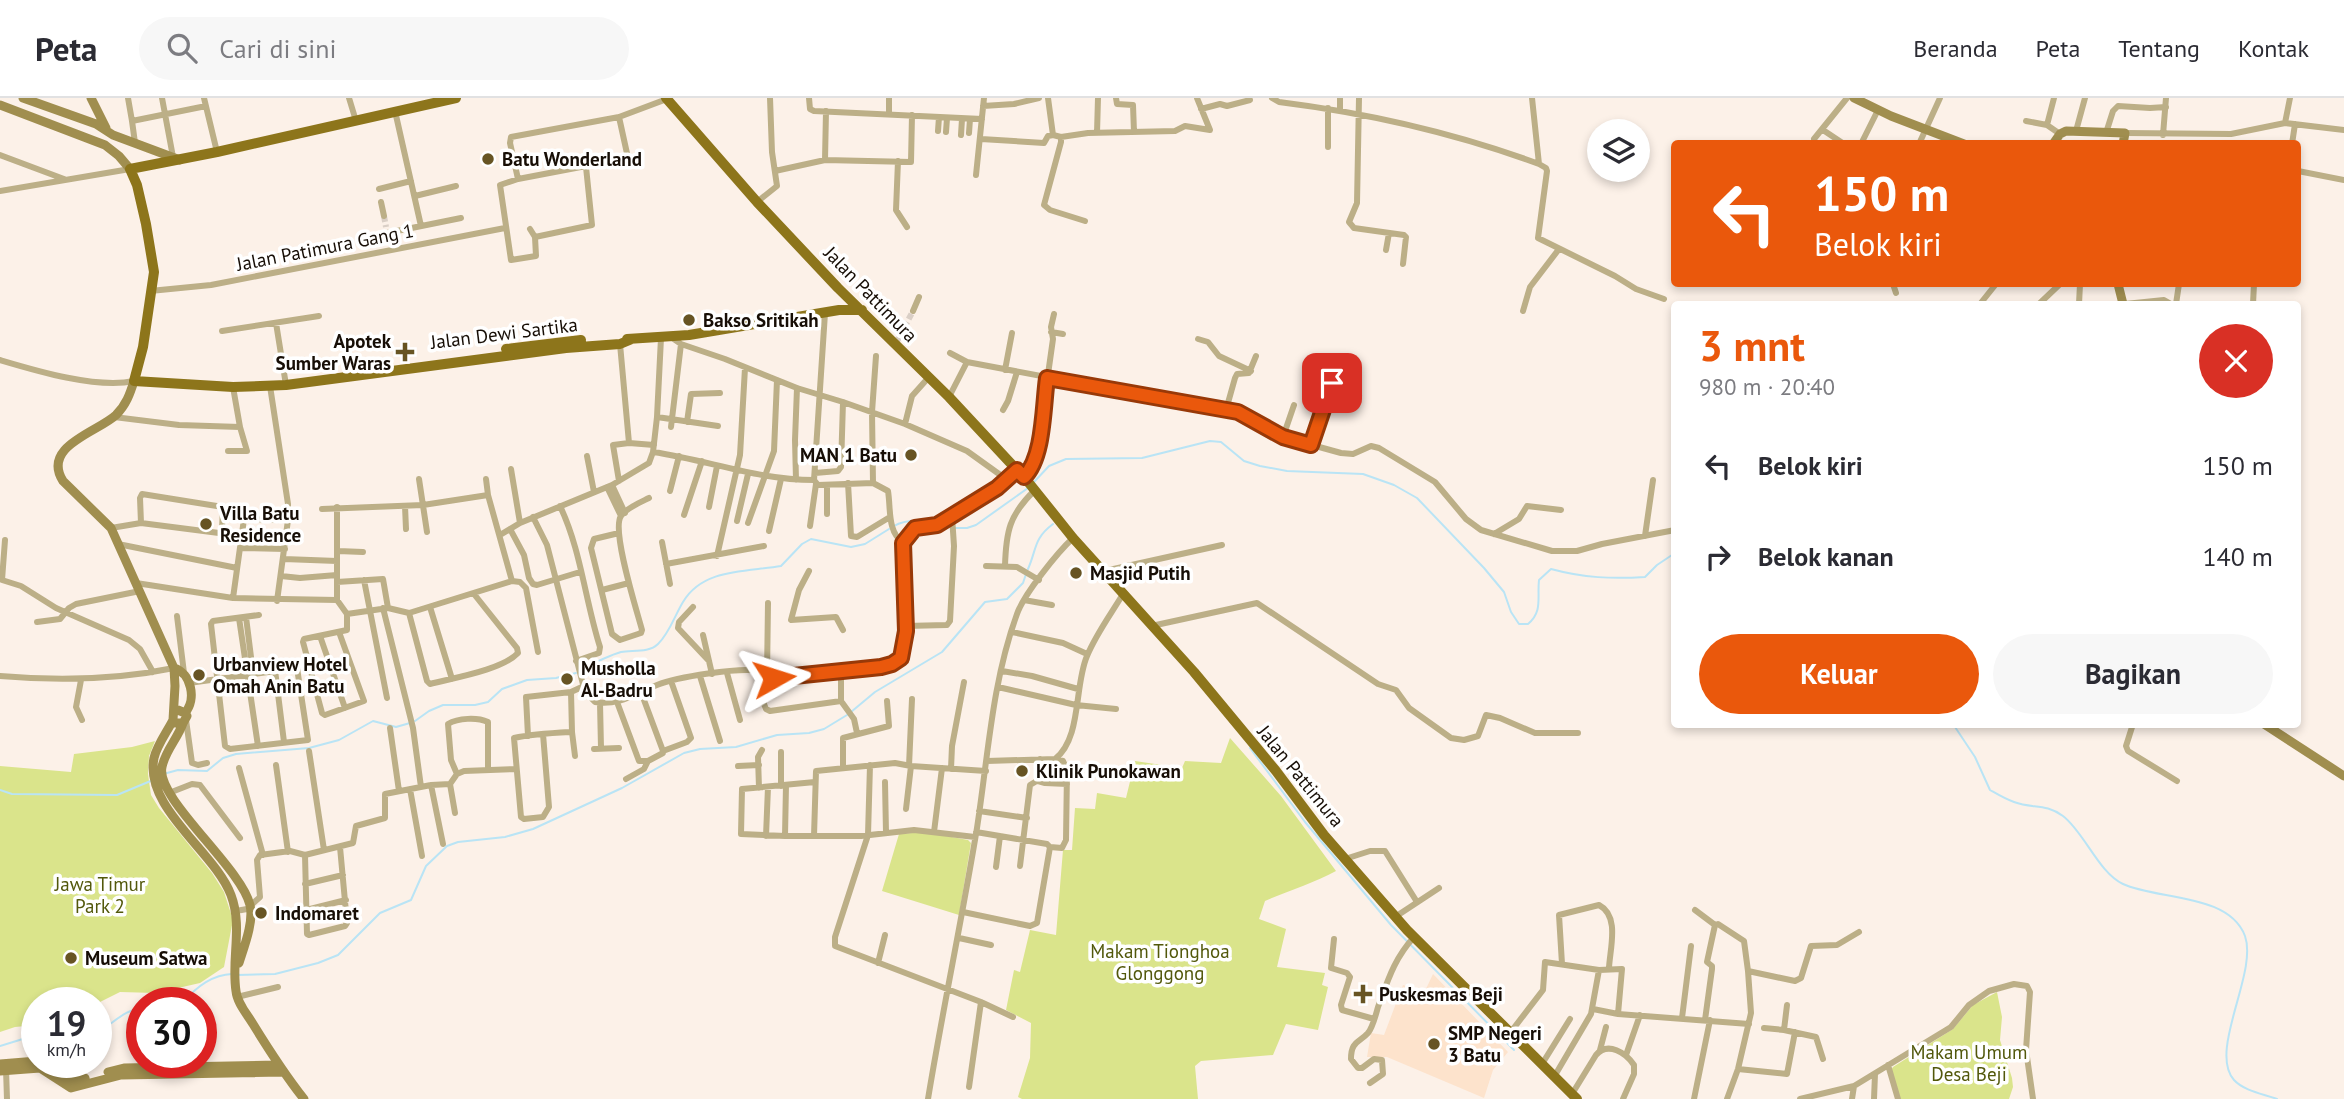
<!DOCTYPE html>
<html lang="id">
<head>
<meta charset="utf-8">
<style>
  body { margin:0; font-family:"PT Sans",sans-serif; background:#f7f7f7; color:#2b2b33; height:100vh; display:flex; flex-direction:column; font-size:26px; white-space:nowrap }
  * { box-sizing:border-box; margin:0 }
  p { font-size:23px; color:#7c7c81 }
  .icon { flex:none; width:38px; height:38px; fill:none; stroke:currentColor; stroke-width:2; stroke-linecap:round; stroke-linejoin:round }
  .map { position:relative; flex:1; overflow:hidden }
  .details { position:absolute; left:1671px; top:203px; width:630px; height:427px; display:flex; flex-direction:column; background:#fff; border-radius:7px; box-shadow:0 4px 10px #0003 }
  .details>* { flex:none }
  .banner { position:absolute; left:1671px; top:42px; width:630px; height:147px; border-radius:7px; box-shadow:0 4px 10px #0003; background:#ea580c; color:#fff; overflow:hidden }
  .controls { position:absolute; left:1587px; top:21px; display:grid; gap:14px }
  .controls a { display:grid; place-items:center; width:63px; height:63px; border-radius:50%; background:#fff; box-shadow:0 4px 10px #0003; font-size:35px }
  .speed { position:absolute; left:21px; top:889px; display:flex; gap:14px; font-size:35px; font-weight:700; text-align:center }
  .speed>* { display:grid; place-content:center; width:91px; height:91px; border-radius:50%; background:#fff; box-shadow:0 4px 10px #0003; line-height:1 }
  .speed small { font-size:18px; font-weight:400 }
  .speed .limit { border:10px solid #d22; background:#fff; color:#111 }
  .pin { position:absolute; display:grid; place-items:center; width:60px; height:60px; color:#fff; margin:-30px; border-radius:14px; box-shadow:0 4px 10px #0006 }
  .me { position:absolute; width:77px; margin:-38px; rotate:84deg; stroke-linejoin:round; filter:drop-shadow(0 0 5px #0008) }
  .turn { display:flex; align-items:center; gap:24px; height:147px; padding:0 28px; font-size:32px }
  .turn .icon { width:91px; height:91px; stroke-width:2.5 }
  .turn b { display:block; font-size:49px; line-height:60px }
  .round { display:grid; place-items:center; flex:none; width:74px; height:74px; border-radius:37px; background:#f7f7f7 }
  .head { display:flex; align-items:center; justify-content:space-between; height:119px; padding:0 28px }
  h1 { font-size:42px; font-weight:700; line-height:52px; color:#ea580c }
  .primary-button { display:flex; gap:14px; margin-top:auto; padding:14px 28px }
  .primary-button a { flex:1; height:80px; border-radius:42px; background:#ea580c; color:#fff; font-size:28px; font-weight:700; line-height:80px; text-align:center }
  .primary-button a+a { background:#f7f7f7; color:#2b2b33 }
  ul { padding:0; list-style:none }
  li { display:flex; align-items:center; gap:21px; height:91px; padding:0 28px }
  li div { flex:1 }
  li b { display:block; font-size:26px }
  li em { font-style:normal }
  header { display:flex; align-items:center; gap:42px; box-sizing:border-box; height:98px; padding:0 35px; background:#fff; border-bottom:2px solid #e1e1e2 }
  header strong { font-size:33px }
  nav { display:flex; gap:38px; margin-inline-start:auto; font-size:24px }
  .search { width:490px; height:63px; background:#f7f7f7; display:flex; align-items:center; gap:18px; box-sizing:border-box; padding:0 24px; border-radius:38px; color:#7c7c81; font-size:26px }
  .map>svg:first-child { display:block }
  .built { fill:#fde3cc }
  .green { fill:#dae48b }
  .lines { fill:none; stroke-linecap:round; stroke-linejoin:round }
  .stream { stroke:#b9e4f5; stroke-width:2 }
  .street-tunnel { stroke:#dacfc6; stroke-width:6; stroke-dasharray:6 3; stroke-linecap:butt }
  .street { stroke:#bcaf87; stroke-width:6 }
  .secondary { stroke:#a08e4f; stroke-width:9 }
  .primary { stroke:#8d751b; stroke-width:10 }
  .route-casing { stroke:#983908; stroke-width:18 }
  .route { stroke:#ea580c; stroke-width:12 }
  .poi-dot { fill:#675423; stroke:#fff; stroke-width:2.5 }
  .labels { text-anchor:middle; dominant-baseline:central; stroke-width:7; stroke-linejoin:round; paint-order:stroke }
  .poi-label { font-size:19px; font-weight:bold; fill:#170e06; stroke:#fff; text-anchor:start }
  .street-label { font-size:19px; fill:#170e06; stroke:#fff }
  .park-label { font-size:19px; fill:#52580b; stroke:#fff }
</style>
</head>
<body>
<header>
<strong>Peta</strong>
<div class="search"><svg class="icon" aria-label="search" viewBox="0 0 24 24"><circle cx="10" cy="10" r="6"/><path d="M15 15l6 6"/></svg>Cari di sini</div>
<nav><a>Beranda</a><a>Peta</a><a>Tentang</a><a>Kontak</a></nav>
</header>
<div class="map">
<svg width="2344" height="1001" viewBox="0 0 2344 1001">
  <rect width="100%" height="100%" fill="#fcf1e8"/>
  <path class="built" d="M1433,876L1508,954L1493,972L1484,1000L1387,959H1367L1371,935L1384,937L1403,887L1425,893Z"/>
  <path class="green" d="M1230,640L1281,698L1336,773C1314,785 1288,793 1265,803L1259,821L1286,831L1277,869L1325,875L1322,887L1328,889L1318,932L1286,926L1273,957L1201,963L1195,968L1198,1001H1022L1018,999L1030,960L1031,925L1006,912L1014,872L1020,874L1030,832L1056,837L1063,752H1072L1075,710L1095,711L1097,695L1126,700L1135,663L1182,670L1185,663L1221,665Z
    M155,643L149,658L148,676L151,697L159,710L212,775L224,794L233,822L224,869L200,885L156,895L120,894L96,906L37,905V927L15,929L0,934V668L71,674L74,656L132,649Z
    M925,734L968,742L971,745L959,817L882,793L899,736Z
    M1997,894L2002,919L2000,942L2012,980L2013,989L2009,1001H1898L1891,972L1893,969L1953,931L1973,907Z"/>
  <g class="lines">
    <path class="stream" d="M1034,384L1049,368L1066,361L1142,360L1210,343L1221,344L1244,363L1260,368L1287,373L1363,376L1394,387L1417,400L1484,470L1504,494L1511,514L1519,526H1528C1543,514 1537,499 1539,482L1551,471C1584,480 1612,481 1645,479L1657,467L1675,455
      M894,428C905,421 920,422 933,424
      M955,430H967L976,427L1028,390
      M1028,471C1037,451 1033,441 1053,426
      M581,572C594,565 607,558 621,554C633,552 649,555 658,546C669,536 675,517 683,504C703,470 747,474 781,468L802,446L811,441L851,449L865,446L889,431
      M851,614L875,594L942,554L985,504L1007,501L1023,485L1026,476
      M415,623L429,613L443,607H475L488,604L502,591L527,582L556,580L576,575
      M1953,626L1975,659L1990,692C1997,696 2005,701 2014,704C2033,711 2045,705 2063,718C2084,734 2099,775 2123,786C2157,802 2229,795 2245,838C2258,875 2208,953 2234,982C2244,993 2264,996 2277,1001
      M1250,650L1305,724L1391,827L1514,952
      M167,675L178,672L207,673L223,660L236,656L309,650L339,642L373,623L396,629L410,625
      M0,692L12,696L117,697L153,682
      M237,877L275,876L318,865L338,857L380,815L411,802L426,768L447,748L458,744L505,739L533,731L622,690L684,655L700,651L736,649L777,637L809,635L824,631L847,617
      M183,905C195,890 211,877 232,876
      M96,935C111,928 125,910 142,911
      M0,948L26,940L37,939"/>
    <path class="street-tunnel" d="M384,118L386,129
      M896,245L913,213"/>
    <path class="street" d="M128,0L132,23L206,8
      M162,0L173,59
      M204,0L217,54
      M349,0L356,23
      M809,0L810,11L814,13L982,21
      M1048,0L1053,37
      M1116,0L1117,6L1133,7L1134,34
      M1272,0L1279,4C1367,15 1455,35 1539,66
      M1359,0L1357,105L1349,124L1354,130L1404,137L1406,139L1403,166
      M1532,0L1539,66L1546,70L1547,73L1538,140L1615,178L1636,191L1664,201
      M983,8L1014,6L1039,0
      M1328,10V49
      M1201,11L1220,6L1227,8L1250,2
      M1340,12V0
      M395,13L421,128
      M889,16V0
      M132,23L135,45
      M2026,23L2047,27L2060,36
      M2285,25L2290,0
      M2047,27L2054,0
      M1823,32L1844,46
      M938,33L939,19
      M2076,33L2085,0
      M946,34L947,20
      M969,35L970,21
      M1097,35L1098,0
      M2106,35L2113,13L2118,8L2150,10L2166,9
      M2125,35L2231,36L2285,25L2344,32
      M961,37L962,21
      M1053,37L1061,39V44L1044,107L1050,112L1085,123
      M2163,37L2166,0
      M1061,39L1088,35L1175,33L1185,28L1210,32L1197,0
      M981,41L1044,45L1048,38L1053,37
      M1814,41L1847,0
      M1861,46L1878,12
      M1919,46L1940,0
      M2292,46L2295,26
      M0,57L64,81
      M825,62L826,13
      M898,63L896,112L907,129
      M775,73L825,62L911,64L912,17
      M2298,73L2344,82
      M976,77L984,0
      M518,81L510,45L511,39L619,19L667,1
      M379,91L411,83
      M0,93L130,71
      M415,98L456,88
      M381,104L384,118
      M757,104L777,88L772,54L770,0
      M530,131L535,139L592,127L586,69
      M372,138L461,120
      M535,139L536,158L511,162L500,87L518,81L628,60L619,19
      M1386,152L1389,135
      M1893,186L1896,195
      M150,193L211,187L505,130
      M1980,206L1996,186
      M2039,206L2060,186
      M2063,206H2082
      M2079,206L2080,186
      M2125,206L2164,202L2171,206
      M2176,206L2179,186
      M2253,206L2254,186
      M913,213L919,199
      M1523,213L1530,189L1559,151
      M276,225L286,287
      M222,233L319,218
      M1051,234L1063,236
      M671,239L681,246L725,261L797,290L843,304L905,326L967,353L1006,381
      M1198,241L1208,244L1219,258L1251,273
      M620,246L629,345
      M950,255L967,264L1238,315L1283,339L1341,355L1353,356L1371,348L1379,350L1435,384L1466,421L1481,432L1552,453H1577L1602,446L1675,432
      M0,262C37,273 97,291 134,283
      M1005,272L1012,235
      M270,288L288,406V422L277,503
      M949,299L967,264
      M1003,312L1008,303L1017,274
      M1226,312L1235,280L1237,276L1249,275L1256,258
      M114,319L179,327L240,329L233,289
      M657,319L718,328
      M687,324L691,296L720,295
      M905,326L912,298L929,279
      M671,329L681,246
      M1283,339L1294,307
      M1311,347L1332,285L1336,283L1359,298
      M228,353H247L240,329
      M653,354C708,362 758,382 814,382L818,387L873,385L888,393C891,411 887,433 903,445
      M587,358L594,394
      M511,371L520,425
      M815,375L838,373L841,369L843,304
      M1024,379L1036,361L1053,241L1051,229L1054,216
      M419,381L427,434
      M486,381L488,397
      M796,382L795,342L797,290
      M814,382L825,215
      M619,383L613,347L629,345L654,347
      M848,385L851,438L857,439L890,419
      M873,385L872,314L876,258
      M612,387L625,415
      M607,389L621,418
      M670,393L679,358
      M405,408L406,431
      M560,408C581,452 585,502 600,549L599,555L576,563
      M709,409L717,368
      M322,411L423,407L488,397L512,483L409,515L388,510L347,516L337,502V409
      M827,416V387
      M684,417L702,363
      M533,419L547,447L585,594L595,604C619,608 636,595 657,587C677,579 739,569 760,573C768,575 771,580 780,580L881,569C887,567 896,567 901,560C910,547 904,465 903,445C918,419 924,434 942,424L997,390L1016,372
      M737,423L748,376
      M748,425L774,353L777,282
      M810,428L816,386
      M111,430L141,425L219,435L222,432L223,409L142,396L140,400L141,425
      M510,431L524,457L529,480L533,486L537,487L580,474
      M769,433L781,381
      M619,435L594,441L591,450L612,536L620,542L641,535L642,532C637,513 611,432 621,418C626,410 641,404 649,400
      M1494,436L1519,421L1527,408L1561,412
      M500,437L520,425L612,387L649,365L653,354L657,319L661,240
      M1645,438L1653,382
      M5,442L2,482L21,488L56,510L129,542L140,551L153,574
      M662,444L670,486
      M118,446L237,470
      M240,450L285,451
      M338,453L363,454
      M717,458L740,357L745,270
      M284,461L337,463
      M666,466L764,448
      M986,468L1017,469L1039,482
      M1005,468C1006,434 1009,417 1035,392
      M1109,472L1222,447
      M809,473L799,492L791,522L836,519L843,532
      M281,478L300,480L337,477
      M364,482L387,600
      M512,483L520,484L526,490L538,554
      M337,484L383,481L388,510
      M136,485L233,500L337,502
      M602,492L629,485
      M233,500L244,421L288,422
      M1024,502L1052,507
      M430,509L452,581
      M693,509L679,524L678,530L709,563
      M383,510L413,630L421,689
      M409,515L427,583L430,586C453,580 502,572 518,555L517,550L474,496
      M177,518L184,575
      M246,519L253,575
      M239,520L258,648
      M37,524L60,521L69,510L76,506L140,493
      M1156,527L1257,505L1378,586L1396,592L1409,610L1451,640L1464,642L1478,638L1486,617L1500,620L1535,635H1578
      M905,528L947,527L950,523L954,448L952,418
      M339,534L364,603L325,617L322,615L303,544L304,541L347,532V516
      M1012,534L1063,545L1087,556
      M703,537L712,576
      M320,538L345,610
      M275,572L284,644
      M758,573L764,606L766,611L770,613L841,603
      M841,573V603L854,621L857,635
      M1002,573L1032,578L1078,591
      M727,575L740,622
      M767,577L768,505
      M0,578C58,583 116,582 174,570
      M700,578L720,643
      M81,582L76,609L82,622
      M189,585L297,570L308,642L230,651L225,648L211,526L213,523L259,517
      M998,589L1076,607L1116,611
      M617,604L639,663H648L663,655V653L641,594
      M600,605L601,650
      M186,622L192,665L198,667L207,665
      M2133,626L2126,648L2128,653L2177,683
      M390,630L399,693
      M572,634L575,658
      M543,636L549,709L543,719L524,721L521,719L514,640C532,636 552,635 571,634H572L571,594L584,588
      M528,638L526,599L571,594
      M594,651L619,650
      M309,653L324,752
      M663,653L687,644L691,640L671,583
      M987,663L1055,661C1082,640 1074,588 1087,558C1096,536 1111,516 1123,496
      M276,667L288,754
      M870,667L868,737L835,839V848L981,904L1013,919
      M738,668L759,667
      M909,668L912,601
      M239,670L263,757
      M843,670V640L889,628L887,603
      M951,671L952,648L964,584
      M457,676L451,662L448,626C458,620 477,619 488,624V672
      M626,681L644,671L648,663
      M1038,683L1045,685L1067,686
      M815,684L742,691L741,736L785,738H861L914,732L975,739
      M885,684L886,735
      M450,686L455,715
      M431,687L443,746
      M781,688V654
      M759,690L758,659L762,652
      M410,691L422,758
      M169,695L192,686L200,687L240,740
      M906,711L911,668
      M979,713L1027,720
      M934,734L942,670
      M766,738L768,689
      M785,738L786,687
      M814,738L816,673L895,665L911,668L986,673
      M1050,749L1062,750L1066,742L1067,672L1063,663L1055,661
      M305,757L307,836L309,837L345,828L347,825L340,749
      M1345,761L1370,753H1385L1417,804
      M1020,768L1030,687L1040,681V661
      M996,769L1000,738
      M305,786L343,777
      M306,812L346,802
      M1695,812L1715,827L1718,826L1744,843L1748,873L1795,883L1801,880L1811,848L1837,847L1859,834
      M236,813L247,811L260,799L257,762L260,757L290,753L305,757L353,745L356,728L385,720V696L431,687L450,686L457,676L464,673L516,671
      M963,814L1030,828L1037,825L1050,749L1047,746L976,734
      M1395,819L1439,790
      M959,840L991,847
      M1334,841L1331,870L1347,875L1350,879L1341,907L1342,912L1374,921
      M878,865L885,837
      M1562,866L1559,817L1599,807C1620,818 1610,850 1609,870
      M237,899L278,889
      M1593,911L1618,916L1749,926
      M1682,920L1691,848
      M1705,922L1712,871V868L1707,864L1715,827
      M1764,930L1784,932L1816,939L1823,961
      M1784,932L1787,907
      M1510,935L1543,892L1545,864L1599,872L1622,871L1618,916
      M1600,952L1606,929
      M1626,957L1640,917
      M1542,966L1570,921
      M1888,967L1898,1001
      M6,971L7,1001
      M1738,971L1787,976L1795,934
      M1554,979L1591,916L1599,872
      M1370,985L1383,976L1382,962L1374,961L1362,970H1358L1351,961C1351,943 1359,945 1368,935C1373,929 1376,916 1378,909C1388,882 1394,861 1414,839
      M969,989L981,904
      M1572,996L1596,957C1608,943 1626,955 1634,967V976L1623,1001
      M928,1001C943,910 962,821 977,730C988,659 992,584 1017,516C1024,496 1057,455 1073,440
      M1694,1001L1710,922
      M1727,1001L1738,971L1751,915L1748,873
      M1800,1001L1854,988L1951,929L1969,907L1989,893L2014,886L2027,888L2030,894L2026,952L2033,1001
      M1852,1001L1854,988
      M1874,1001L1875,976"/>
    <path class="secondary" d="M23,0L96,26L113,37L180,62
      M91,0L106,30
      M1854,0L1891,18L1964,46
      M0,7L105,47L119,58L130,71
      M2053,46L2060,36L2066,33L2125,35L2123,46
      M2118,186L2123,206
      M134,283C130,296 126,307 116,317C98,334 41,348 63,383L111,430L174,570L175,588L173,622L175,625H183L187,618L185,615L178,612L174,614
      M174,570C191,575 197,601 185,615
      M173,622C167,634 157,647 154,660C144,710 215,754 231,797C243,829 231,861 236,893C237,905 247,916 253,926C269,952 285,977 304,1001
      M183,625C178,640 165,653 162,669C155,700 241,769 250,807C254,824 244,849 239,865
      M2264,626L2344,678
      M48,964L71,982L85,980
      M0,966L37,963
      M0,973L40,970L71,990L121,977L283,974
      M108,974L124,970L278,967"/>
    <path class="primary" d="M456,0L217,54L130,71L137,87L146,126L154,174L143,249L134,283L233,289L286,287L566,250L620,246L632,241
      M666,0L757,104L838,190L949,299L1029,385L1073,440L1194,574L1276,673L1324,737L1407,832L1577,1001
      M627,241L689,237L839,212H862
      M506,251L581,242"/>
  </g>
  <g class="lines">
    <defs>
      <path id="route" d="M774,580L881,569L892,566L901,560L906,533L903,445L915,430L937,427L997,390L1017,372L1024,379C1044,360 1043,308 1047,280L1238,314L1283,339L1311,347L1332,285"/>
    </defs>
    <use href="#route" class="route-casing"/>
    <use href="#route" class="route"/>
  </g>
  <g class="poi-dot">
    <circle cx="488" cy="61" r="7"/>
    <circle cx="689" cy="222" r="7"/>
    <path d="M401.5 243.5h7v7h7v7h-7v7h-7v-7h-7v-7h7z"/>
    <circle cx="911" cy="357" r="7"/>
    <circle cx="206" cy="426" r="7"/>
    <circle cx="1076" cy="475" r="7"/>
    <circle cx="199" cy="577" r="7"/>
    <circle cx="567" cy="581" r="7"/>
    <circle cx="1022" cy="673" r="7"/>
    <circle cx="261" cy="815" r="7"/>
    <circle cx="71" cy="860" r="7"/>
    <path d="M1359.5 885.5h7v7h7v7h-7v7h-7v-7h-7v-7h7z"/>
    <circle cx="1434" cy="946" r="7"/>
  </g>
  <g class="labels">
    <g class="poi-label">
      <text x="502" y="61">Batu Wonderland</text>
      <text x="703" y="222">Bakso Sritikah</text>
      <text x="391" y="243" text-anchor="end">Apotek<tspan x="391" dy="22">Sumber Waras</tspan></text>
      <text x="897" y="357" text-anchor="end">MAN 1 Batu</text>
      <text x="220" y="415">Villa Batu<tspan x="220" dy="22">Residence</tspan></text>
      <text x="1090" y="475">Masjid Putih</text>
      <text x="213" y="566">Urbanview Hotel<tspan x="213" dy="22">Omah Anin Batu</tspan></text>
      <text x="581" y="570">Musholla<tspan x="581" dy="22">Al-Badru</tspan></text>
      <text x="1036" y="673">Klinik Punokawan</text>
      <text x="275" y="815">Indomaret</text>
      <text x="85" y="860">Museum Satwa</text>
      <text x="1379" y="896">Puskesmas Beji</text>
      <text x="1448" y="935">SMP Negeri<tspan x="1448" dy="22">3 Batu</tspan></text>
    </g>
    <g class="street-label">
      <text transform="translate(325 149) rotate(-11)">Jalan Patimura Gang 1</text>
      <text transform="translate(871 196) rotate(46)">Jalan Pattimura</text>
      <text transform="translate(504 235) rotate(-7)">Jalan Dewi Sartika</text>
      <text transform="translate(1301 678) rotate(51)">Jalan Pattimura</text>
    </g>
    <g class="park-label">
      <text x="100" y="786">Jawa Timur<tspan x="100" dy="22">Park 2</tspan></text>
      <text x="1160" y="853">Makam Tionghoa<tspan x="1160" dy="22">Glonggong</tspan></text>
      <text x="1969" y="954">Makam Umum<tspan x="1969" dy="22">Desa Beji</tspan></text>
    </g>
  </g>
</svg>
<div class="controls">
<a><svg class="icon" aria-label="layers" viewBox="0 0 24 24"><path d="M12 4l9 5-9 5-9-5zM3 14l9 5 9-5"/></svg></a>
</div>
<div class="speed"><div>19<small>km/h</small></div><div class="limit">30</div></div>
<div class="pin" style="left:1332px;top:285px;background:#d93025"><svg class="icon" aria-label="arrive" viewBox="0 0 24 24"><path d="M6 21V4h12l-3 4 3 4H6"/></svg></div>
<svg class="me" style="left:774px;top:580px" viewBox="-20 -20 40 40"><path d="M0-17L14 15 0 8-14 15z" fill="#ea580c" stroke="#fff" stroke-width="4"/></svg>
<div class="banner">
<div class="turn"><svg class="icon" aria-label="left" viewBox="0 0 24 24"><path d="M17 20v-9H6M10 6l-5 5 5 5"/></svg><div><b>150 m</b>Belok kiri</div></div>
</div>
<section class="details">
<div class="head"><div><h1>3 mnt</h1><p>980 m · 20:40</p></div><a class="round" style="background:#d93025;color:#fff"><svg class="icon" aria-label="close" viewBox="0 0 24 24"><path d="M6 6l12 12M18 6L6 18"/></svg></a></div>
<ul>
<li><svg class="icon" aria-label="left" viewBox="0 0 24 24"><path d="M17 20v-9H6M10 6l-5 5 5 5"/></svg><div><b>Belok kiri</b></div><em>150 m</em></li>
<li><svg class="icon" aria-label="right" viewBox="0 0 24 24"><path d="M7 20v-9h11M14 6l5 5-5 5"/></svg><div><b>Belok kanan</b></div><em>140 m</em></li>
</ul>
<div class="primary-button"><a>Keluar</a><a>Bagikan</a></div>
</section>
</div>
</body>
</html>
